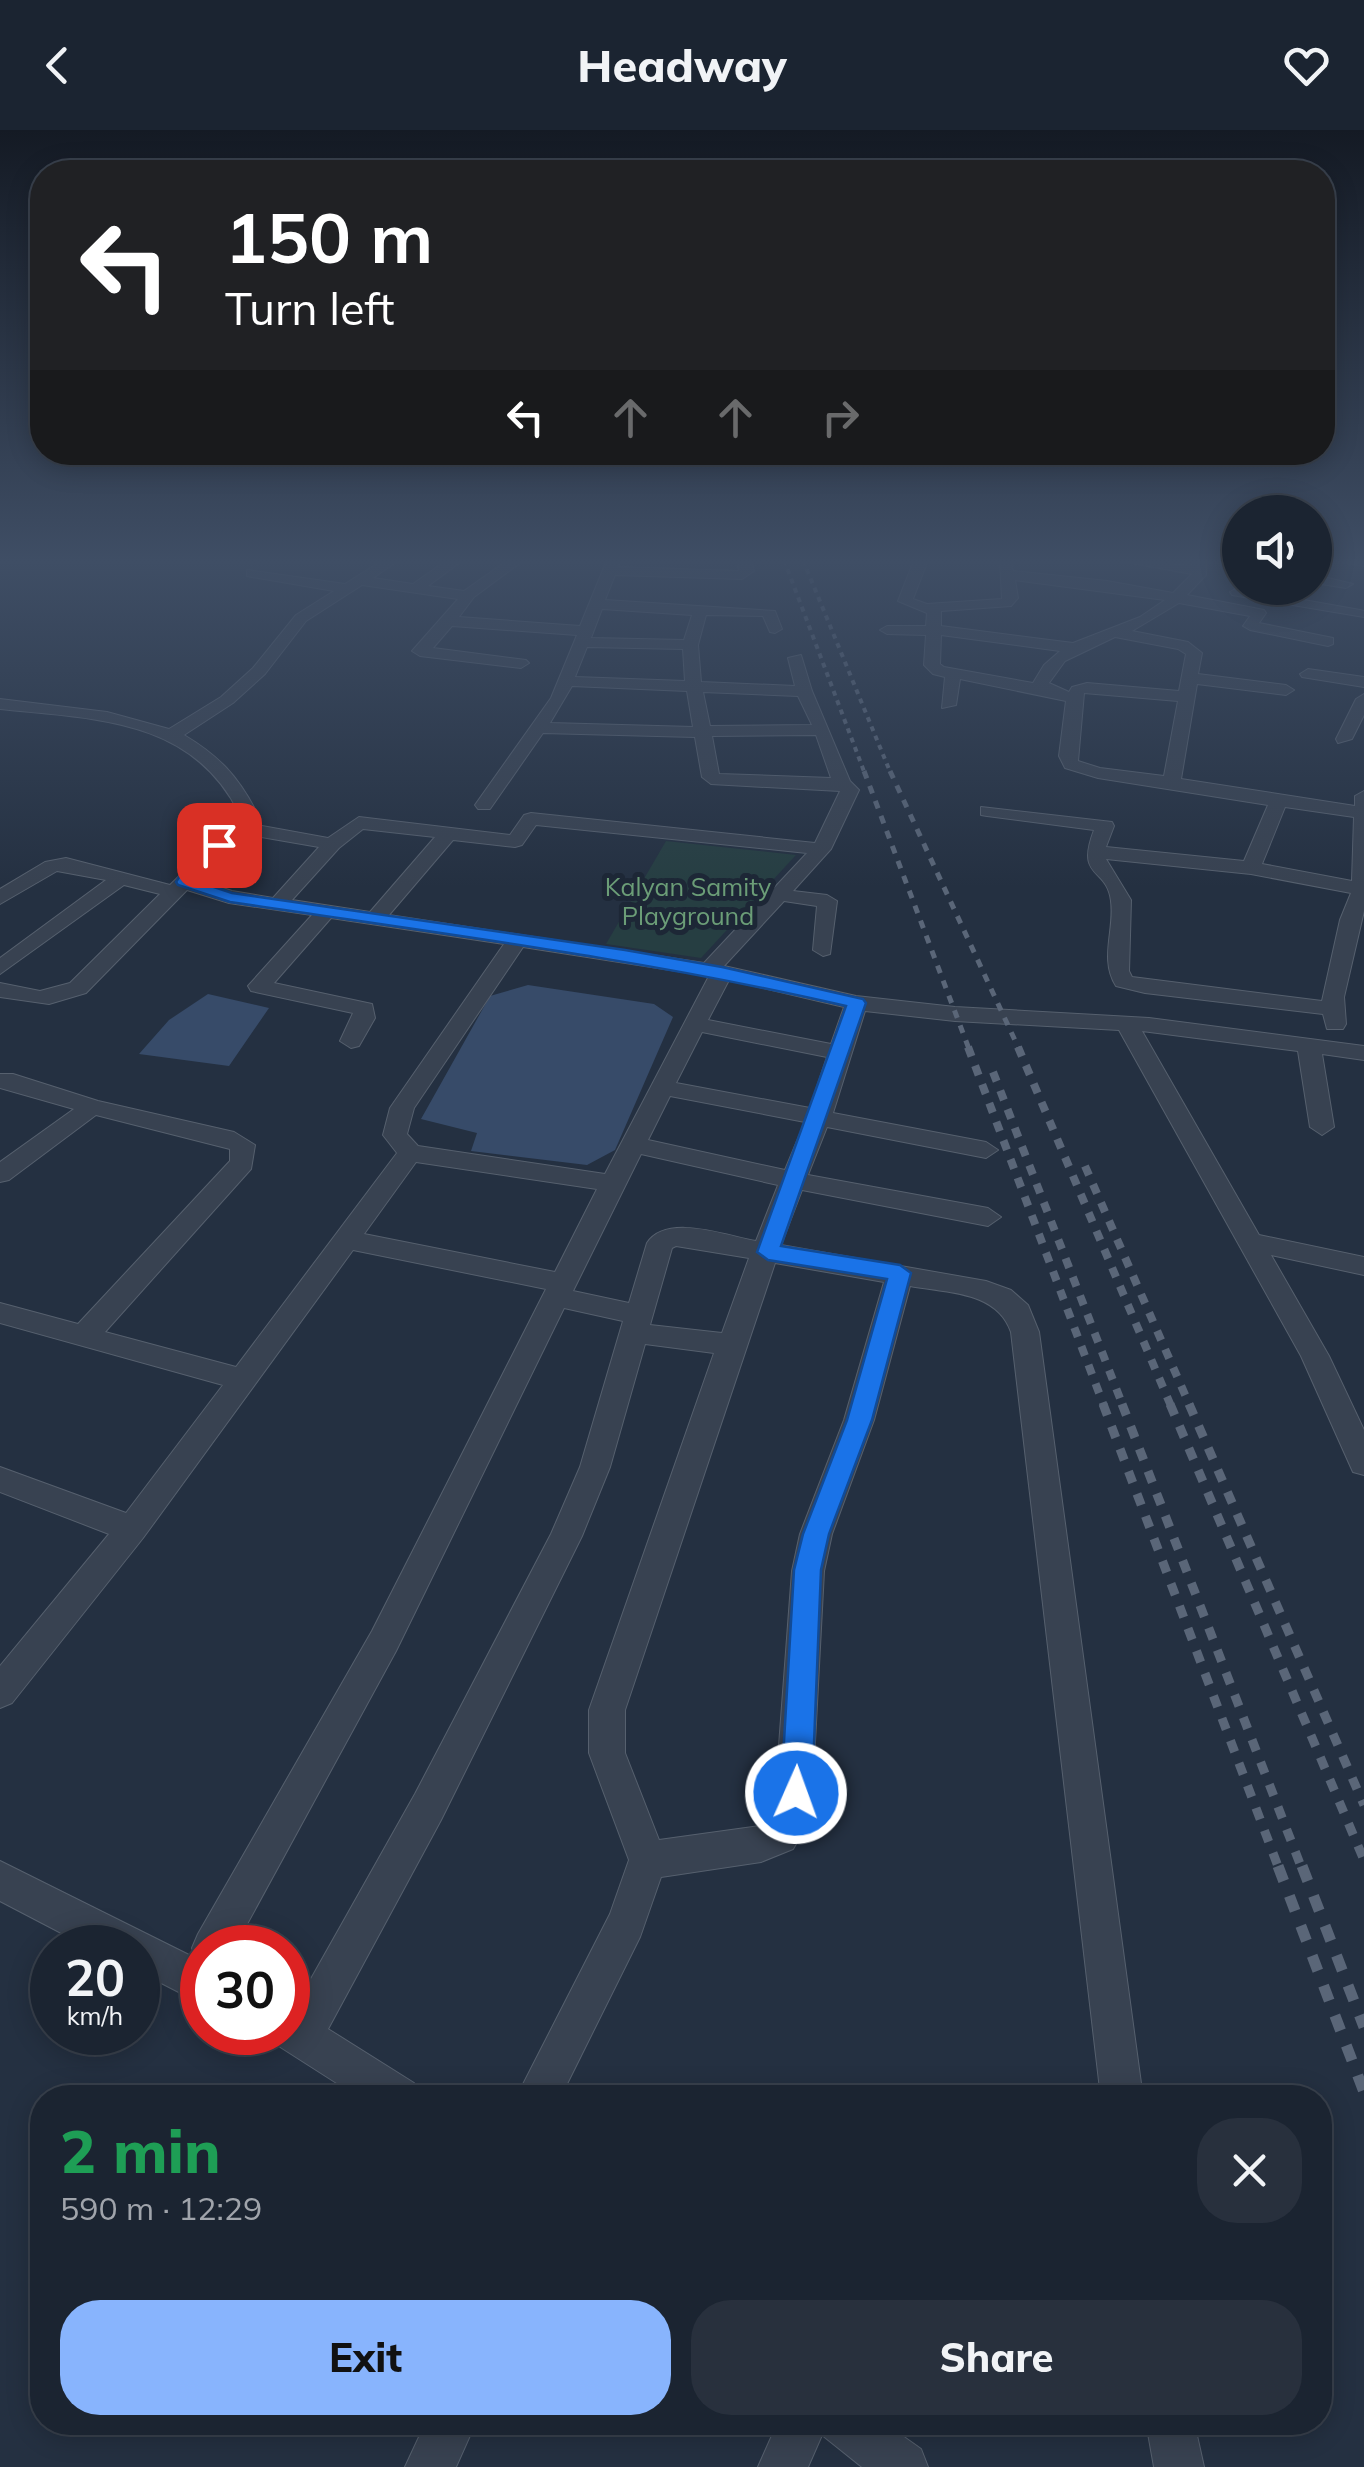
<!DOCTYPE html>
<html lang="en">
<head>
<meta charset="utf-8">
<style>
  body { margin:0; font-family:Mulish,sans-serif; background:#28303d; color:#f1f3f6; height:100vh; display:flex; flex-direction:column; font-size:38px; white-space:nowrap }
  * { box-sizing:border-box; margin:0 }
  p { font-size:32px; color:#a0a4ab }
  .icon { flex:none; width:55px; height:55px; fill:none; stroke:currentColor; stroke-width:2; stroke-linecap:round; stroke-linejoin:round }
  .map { position:relative; flex:1; overflow:hidden }
  .drawer { position:absolute; left:30px; top:1955px; width:1302px; height:350px; display:flex; flex-direction:column; background:#1b2431; border-radius:40px; box-shadow:0 5px 25px #0003,0 0 0 2px #39414d }
  .drawer>* { flex:none }
  .banner { position:absolute; left:30px; top:30px; width:1305px; height:305px; border-radius:40px; box-shadow:0 5px 25px #0003,0 0 0 2px #39414d; background:#202124; color:#fff; overflow:hidden }
  .tools { position:absolute; left:1222px; top:365px; display:grid; gap:20px }
  .tools a { display:grid; place-items:center; width:110px; height:110px; border-radius:50%; background:#1b2431; box-shadow:0 5px 25px #0003,0 0 0 2px #39414d; font-size:50px }
  .speed { position:absolute; left:30px; top:1795px; display:flex; gap:20px; font-size:50px; font-weight:700; text-align:center }
  .speed>* { display:grid; place-content:center; width:130px; height:130px; border-radius:50%; background:#1b2431; box-shadow:0 5px 25px #0003,0 0 0 2px #39414d; line-height:1 }
  .speed small { font-size:25px; font-weight:400 }
  .speed .limit { border:15px solid #d22; background:#fff; color:#111 }
  .pin { position:absolute; display:grid; place-items:center; width:85px; height:85px; color:#fff; margin:-42px; border-radius:20px; box-shadow:0 5px 15px #0006 }
  .me { position:absolute; width:110px; margin:-55px; rotate:2deg; stroke-linejoin:round; filter:drop-shadow(0 0 8px #0008) }
  .turn { display:flex; align-items:center; gap:35px; height:210px; padding:0 30px; font-size:45px }
  .turn .icon { width:130px; height:130px; stroke-width:2.5 }
  .turn b { display:block; font-size:70px; line-height:85px }
  .lanes { display:flex; align-items:center; height:95px; padding:0 30px; background:#0003; justify-content:center; gap:50px; direction:ltr }
  .lanes .off { opacity:.35 }
  .round { display:grid; place-items:center; flex:none; width:105px; height:105px; border-radius:40px; background:#28303d }
  .overview { display:flex; align-items:center; justify-content:space-between; height:170px; padding:0 30px }
  h1 { font-size:60px; font-weight:800; line-height:75px; color:#1e9e55 }
  .cta { display:flex; gap:20px; margin-top:auto; padding:20px 30px }
  .cta a { flex:1; height:115px; border-radius:40px; background:#88b4fd; color:#111; font-size:40px; font-weight:800; line-height:115px; text-align:center }
  .cta a+a { background:#28303d; color:#f1f3f6 }
  header { display:flex; justify-content:space-between; align-items:center; height:130px; padding:0 30px; background:#1b2431; font-size:45px; font-weight:800 }
  .map>svg:first-child { display:block }
  .green { fill:#263e42 }
  .water { fill:#374b69 }
  .lines { fill:none; stroke-linecap:round; stroke-linejoin:round }
  .minor-casing { stroke:#56606e; stroke-width:2 }
  .minor { fill:#384251; fill-rule:evenodd }
  .rail-far4 { stroke:#5a6678; stroke-width:4; stroke-dasharray:5 5; stroke-linecap:butt }
  .rail-far3 { stroke:#5a6678; stroke-width:5; stroke-dasharray:8 8; stroke-linecap:butt }
  .rail-far2 { stroke:#5a6678; stroke-width:8; stroke-dasharray:10 10; stroke-linecap:butt }
  .rail-far1 { stroke:#5a6678; stroke-width:9; stroke-dasharray:12 12; stroke-linecap:butt }
  .rail { stroke:#5a6678; stroke-width:11; stroke-dasharray:16 16; stroke-linecap:butt }
  .route { fill:#1a73e8; stroke:#114b97; stroke-width:2.5 }
  .labels { text-anchor:middle; dominant-baseline:central; stroke-width:10; stroke-linejoin:round; paint-order:stroke }
  .far-park-label { font-size:25px; fill:#6b9d77; stroke:#1d2736 }
</style>
</head>
<body>
<header><svg class="icon" aria-label="back" viewBox="0 0 24 24"><path d="M15 5l-7 7 7 7"/></svg>Headway<svg class="icon" aria-label="heart" viewBox="0 0 24 24"><path d="M12 20l-8-8c-3-5 5-10 8-4 3-6 11-1 8 4z"/></svg></header>
<div class="map">
<svg width="1364" height="2337" viewBox="0 0 1364 2337">
  <rect width="100%" height="100%" fill="#243041"/>
  <path class="green" d="M666,711L796,725L701,828L606,814Z"/>
  <path class="water" d="M528,855L654,874L673,887L615,1020L587,1035L471,1021L477,1003L421,989L490,866Z
    M208,864L269,878L229,936L139,924L169,890Z"/>
  <g class="lines">
    <defs>
      <path id="minor" d="M383,430H399L373,448L413,454L447,430H463L428,456L464,461L508,430H524L474,467L459,487L580,496L607,430H621L618,437L739,441L737,430H751L754,441L742,449L615,445L605,470L775,481L782,499L775,503L770,502L763,486L706,485L698,515L701,552L795,556L788,528L801,525L812,561L850,651L859,660L831,719L793,761L827,765L837,771L830,824L823,826L813,820L817,776L784,771L724,836L856,866L955,877L1149,888L1364,916V930L1322,924L1334,997L1322,1005L1310,997L1298,921L1142,901L1259,1105L1364,1127V1145L1271,1125L1329,1226L1364,1300V1345L1353,1342L1301,1226L1119,900L955,891L865,881L833,983L986,1012L998,1020L986,1028L827,997L808,1045L988,1078L1001,1087L988,1096L802,1060L781,1115L986,1151L1011,1160L1028,1175L1039,1202L1143,1968H1101L1011,1202C997,1161 947,1163 910,1156L874,1290L832,1404L824,1441L811,1688L793,1719L761,1732L661,1747L640,1807L560,1968H516L610,1784L629,1730L589,1623V1580L714,1223L645,1214L610,1337L582,1406L441,1690L328,1899L414,1953L420,1968H360L274,1913L270,1902H288V1878L294,1879L415,1664L551,1404L580,1337L623,1191L564,1178L396,1521L234,1818H202V1874L138,1841V1818H90L0,1771V1731L197,1829L192,1818L198,1804L372,1501L546,1159L353,1120L143,1408L12,1573L0,1578V1536L109,1404L0,1362V1337L126,1383L223,1255L0,1193V1173L78,1194L230,1031V1019L96,985L9,1050L0,1052V1032L74,979L0,958V944H13L98,971L234,1002L255,1015L251,1039L105,1202L236,1237L397,1023L383,1005L390,978L504,814L331,788L274,853L372,874L375,888L359,916L351,918L340,911L353,883L251,861L248,856L312,785L229,773L187,760L86,863L49,874L0,867V853L40,861L70,853L160,764L124,755L0,844V828L106,750L57,741L0,774V759L45,732L66,728L170,755L229,698L239,683C192,588 94,589 0,579V569L107,582L169,599L221,567L253,538L296,485L334,461L252,447L247,446V440L345,454ZM362,455L458,469L412,521L420,526L521,538L529,533L526,530L433,518L452,496L577,505L551,568L475,675L478,679H490L543,603L695,607L702,647L711,654L840,661L815,713L531,683L524,685L510,705L359,687L328,708L251,694L257,683C238,646 219,626 184,605L233,573L265,544L306,491ZM602,479L692,485L684,510L591,508ZM587,517L683,519L685,551L575,547ZM572,556L687,561L693,597L550,593ZM703,562L798,566L812,595L710,596ZM816,605L831,648L719,644L712,606ZM536,695L807,723L704,833L389,785L453,710L515,717L522,715ZM363,699L435,707L370,782L292,770L339,718ZM244,704L319,717L273,768L232,761L196,749ZM523,817L709,846L605,1044L418,1016L407,1004L414,978ZM729,850L844,877L831,914L708,890ZM702,902L827,927L810,978L676,953ZM670,966L805,992L785,1040L648,1010ZM641,1024L778,1055L756,1111C726,1106 667,1083 647,1113L629,1173L573,1161ZM416,1032L597,1059L555,1142L364,1104ZM676,1116L749,1128L722,1203L650,1195L672,1118ZM775,1133L884,1152L844,1290L800,1404L792,1441L774,1683L760,1696L659,1710L625,1623V1580Z
        M914,430H928L913,469L927,474L1002,469L1000,430H1010L1013,441L1107,451L1173,463L1192,444L1115,430L1192,436V430H1206V445L1187,465L1264,480L1266,483L1259,493L1333,508V514L1328,516L1250,500L1243,496L1250,486L1179,473L1132,501L1188,512L1202,523L1198,544L1286,555L1294,560L1286,565L1197,554L1181,649L1355,676V666L1364,661V781L1344,867L1346,894L1343,899H1327L1323,884L1145,863L1116,856C1099,829 1115,800 1111,771C1107,736 1075,750 1094,700L987,686L981,685V677L1112,692L1114,696L1106,717L1244,731L1268,675L1098,648L1065,638L1059,626L1066,571L960,549L956,575L942,578L945,547L933,544L924,535L926,505L887,504L880,500L887,496H926L927,483L898,471ZM1015,450L1165,470L1140,487L1073,513L941,496V481L1011,476L1018,468ZM941,505L1060,521L1044,535L1033,553L944,537L940,534ZM1115,507L1178,519L1186,524L1179,561L1087,553L1072,557L1069,562L1049,553L1065,531ZM1084,563L1178,571L1164,646L1100,638L1078,631ZM1285,677L1354,687L1352,751L1262,734ZM1106,729L1251,744L1351,763L1340,790L1322,871L1132,847L1129,841L1131,770Z
        M1344,430H1364V436L1346,433Z
        M1315,445L1353,454L1346,458L1315,453Z
        M1237,458L1360,480L1364,481V487L1232,465L1230,462Z
        M1308,539L1364,547V557L1302,547L1300,544Z
        M1364,564V585L1352,609L1338,613L1336,609L1356,569Z
        M426,2292H476L456,2337H405Z
        M778,2292H883L921,2319L928,2337H862L822,2305L808,2337H758Z
        M1146,2292H1194L1204,2337H1154Z"/>
    </defs>
    <use href="#minor" class="minor-casing"/>
    <use href="#minor" class="minor"/>
    <path class="rail-far4" d="M784,430L865,644
      M803,430L891,644"/>
    <path class="rail-far3" d="M864,641L969,919
      M890,641L1019,919"/>
    <path class="rail-far2" d="M968,917L1104,1276
      M1018,917L1171,1276
      M993,942L1123,1276
      M1085,1036L1190,1276"/>
    <path class="rail-far1" d="M1103,1274L1279,1739
      M1122,1274L1302,1739
      M1170,1274L1364,1730
      M1189,1274L1364,1675"/>
    <path class="rail" d="M1278,1736L1364,1962
      M1302,1736L1364,1897"/>
  </g>
  <linearGradient id="sky" x2="0" y2="1"><stop stop-color="#141a24"/><stop offset="0.57" stop-color="#3f4e65"/><stop offset="1" stop-color="#3f4e65" stop-opacity="0"/></linearGradient>
  <rect width="1364" height="757" fill="url(#sky)"/>
  <path class="route" d="M219,710L227,715L203,734L193,750L232,763L625,820L722,837L863,869L866,873L781,1116L900,1135L911,1143L872,1290L829,1404L821,1440L812,1663L807,1673L796,1677L786,1673L781,1663L794,1440L803,1404L847,1290L887,1149L768,1130L757,1122L846,876C643,829 436,803 230,772L178,755L176,752L191,728Z"/>
  <g class="labels">
    <g class="far-park-label">
      <text x="688" y="756">Kalyan Samity<tspan x="688" dy="29">Playground</tspan></text>
    </g>
  </g>
</svg>
<div class="tools">
<a><svg class="icon" aria-label="sound" viewBox="0 0 24 24"><path d="M4 9h4l5-4v14l-5-4H4zM17 9q2 3 0 6"/></svg></a>
</div>
<div class="speed"><div>20<small>km/h</small></div><div class="limit">30</div></div>
<div class="pin" style="left:219px;top:715px;background:#d93025"><svg class="icon" aria-label="arrive" viewBox="0 0 24 24"><path d="M6 21V4h12l-3 4 3 4H6"/></svg></div>
<svg class="me" style="left:796px;top:1663px" viewBox="-20 -20 40 40"><circle r="17" fill="#1a73e8" stroke="#fff" stroke-width="3"/><path d="M0-11L8 9 0 5-8 9z" fill="#fff"/></svg>
<div class="banner">
<div class="turn"><svg class="icon" aria-label="left" viewBox="0 0 24 24"><path d="M17 20v-9H6M10 6l-5 5 5 5"/></svg><div><b>150 m</b>Turn left</div></div>
<div class="lanes"><svg class="icon" aria-label="left" viewBox="0 0 24 24"><path d="M17 20v-9H6M10 6l-5 5 5 5"/></svg><svg class="icon off" aria-label="ahead" viewBox="0 0 24 24"><path d="M12 20V5M6 11l6-6 6 6"/></svg><svg class="icon off" aria-label="ahead" viewBox="0 0 24 24"><path d="M12 20V5M6 11l6-6 6 6"/></svg><svg class="icon off" aria-label="right" viewBox="0 0 24 24"><path d="M7 20v-9h11M14 6l5 5-5 5"/></svg></div>
</div>
<section class="drawer">
<div class="overview"><div><h1>2 min</h1><p>590 m · 12:29</p></div><a class="round"><svg class="icon" aria-label="close" viewBox="0 0 24 24"><path d="M6 6l12 12M18 6L6 18"/></svg></a></div>
<div class="cta"><a>Exit</a><a>Share</a></div>
</section>
</div>
</body>
</html>
